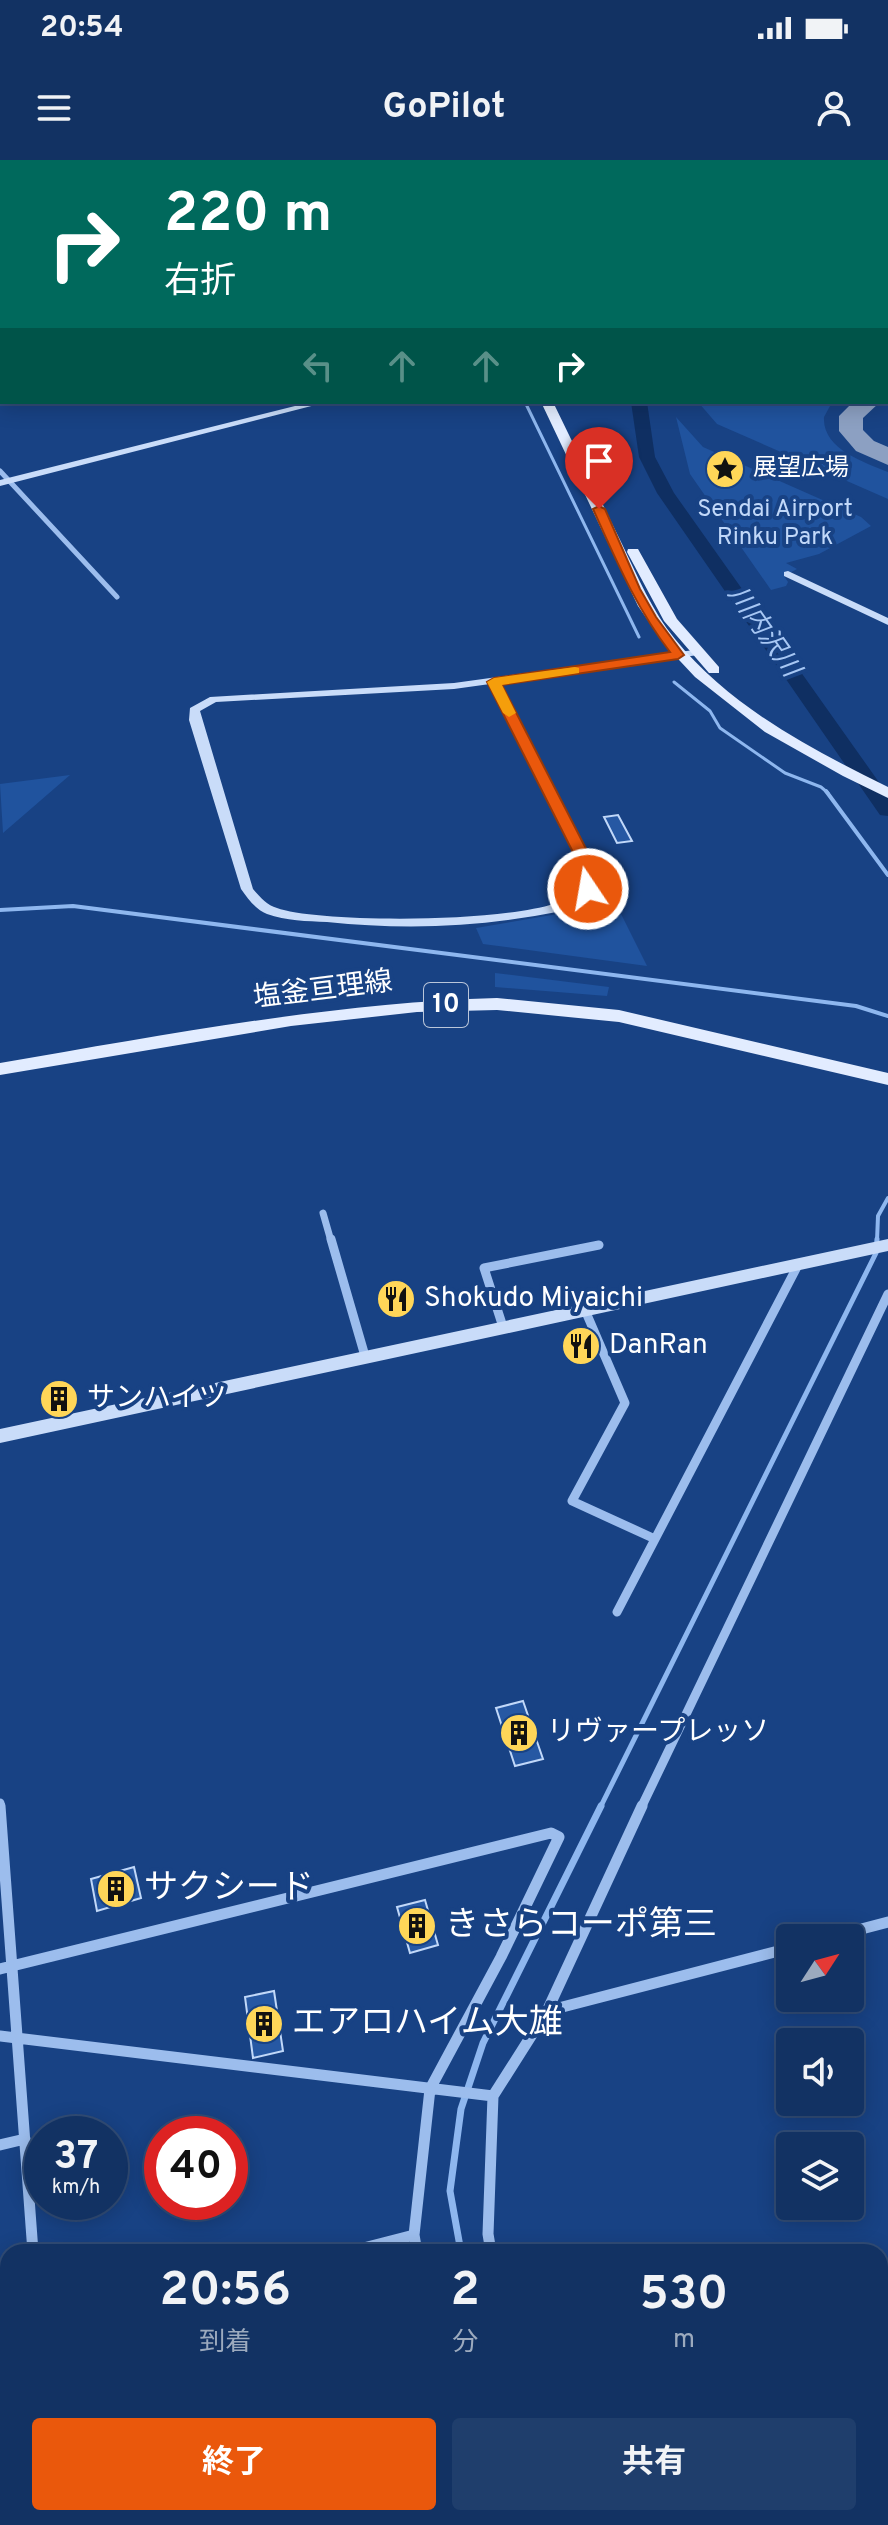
<!DOCTYPE html>
<html lang="ja">
<head>
<meta charset="utf-8">
<style>
  body { margin:0; font-family:Overpass,"Noto Sans JP",sans-serif; background:#1f3e6c; color:#f1f3f6; height:100vh; display:flex; flex-direction:column; font-size:30px; white-space:nowrap }
  * { box-sizing:border-box; margin:0 }
  p { font-size:26px; color:#9caabe }
  .icon { flex:none; width:44px; height:44px; fill:none; stroke:currentColor; stroke-width:2; stroke-linecap:round; stroke-linejoin:round }
  .map { position:relative; flex:1; overflow:hidden }
  .side { position:absolute; left:0px; top:2084px; width:888px; height:282px; display:flex; flex-direction:column; background:#123263; border-radius:24px 24px 0 0; box-shadow:0 4px 20px #0003,0 0 0 2px #314d78 }
  .side>* { flex:none }
  .banner { position:absolute; left:0px; top:0px; width:888px; height:244px; box-shadow:0 4px 20px #0003,0 0 0 2px #314d78; background:#00695c; color:#fff; overflow:hidden }
  .needle { width:52px; rotate:54deg }
  .controls { position:absolute; left:776px; top:1764px; display:grid; gap:16px }
  .controls a { display:grid; place-items:center; width:88px; height:88px; border-radius:8px; background:#123263; box-shadow:0 4px 20px #0003,0 0 0 2px #314d78; font-size:40px }
  .speed { position:absolute; left:24px; top:1956px; display:flex; gap:16px; font-size:40px; font-weight:700; text-align:center }
  .speed>* { display:grid; place-content:center; width:104px; height:104px; border-radius:50%; background:#123263; box-shadow:0 4px 20px #0003,0 0 0 2px #314d78; line-height:1 }
  .speed small { font-size:20px; font-weight:400 }
  .speed .limit { border:12px solid #d22; background:#fff; color:#111 }
  .pin { position:absolute; display:grid; place-items:center; width:68px; height:68px; color:#fff; margin:-82px -34px; border-radius:50% 50% 50% 0; rotate:-45deg; box-shadow:0 0 8px #0007 }
  .pin .icon { rotate:45deg }
  .me { position:absolute; width:88px; margin:-44px; rotate:348deg; stroke-linejoin:round; filter:drop-shadow(0 0 6px #0008) }
  .turn { display:flex; align-items:center; gap:28px; height:168px; padding:0 32px; font-size:36px }
  .turn .icon { width:104px; height:104px; stroke-width:2.5 }
  .turn b { display:block; font-size:56px; line-height:68px }
  .lanes { display:flex; align-items:center; height:76px; padding:0 32px; background:#0003; justify-content:center; gap:40px; direction:ltr }
  .lanes .off { opacity:.35 }
  .eta { display:flex; justify-content:space-evenly; align-items:center; height:136px; text-align:center }
  .eta b { font-size:48px; font-weight:700; line-height:56px }
  .primary-button { display:flex; gap:16px; margin-top:auto; padding:16px 32px }
  .primary-button a { flex:1; height:92px; border-radius:8px; background:#ea580c; color:#fff; font-size:32px; font-weight:700; line-height:92px; text-align:center }
  .primary-button a+a { background:#1f3e6c; color:#f1f3f6 }
  .status { display:flex; justify-content:space-between; align-items:center; height:56px; padding:0 40px; background:#123263; direction:ltr }
  .status svg { height:22px; fill:currentColor }
  header { display:flex; justify-content:space-between; align-items:center; height:104px; padding:0 32px; background:#123263; font-size:36px; font-weight:700 }
  .map>svg:first-child { display:block }
  .green { fill:#20539e }
  .lines { fill:none; stroke-linecap:round; stroke-linejoin:round }
  .stream-far3 { stroke:#8eb7ef; stroke-width:3 }
  .stream-far2 { stroke:#8eb7ef; stroke-width:4 }
  .stream-far1 { stroke:#8eb7ef; stroke-width:5 }
  .stream { stroke:#8eb7ef; stroke-width:7 }
  .river { fill:#0f2f62; fill-rule:evenodd }
  .taxiway { fill:#8ca0c2; fill-rule:evenodd }
  .building { fill:#2658a3; stroke:#c1d8f9; stroke-width:2 }
  .street-far4 { stroke:#9cbded; stroke-width:4 }
  .street-far3 { stroke:#9cbded; stroke-width:5 }
  .street-far2 { stroke:#9cbded; stroke-width:7 }
  .street-far1 { stroke:#9cbded; stroke-width:9 }
  .street { stroke:#9cbded; stroke-width:11 }
  .secondary { fill:#c9dcf9; fill-rule:evenodd }
  .primary { fill:#e2ecff; fill-rule:evenodd }
  .route { fill:#ea580c; stroke:#983908; stroke-width:2 }
  .slow { fill:#f59e0b }
  .labels { text-anchor:middle; dominant-baseline:central; stroke-width:8; stroke-linejoin:round; paint-order:stroke }
  .far-poi-label { font-size:24px; fill:#fff; stroke:#184284; text-anchor:start }
  .far-park-label { font-size:24px; fill:#c1d8f9; stroke:#184284 }
  .far-water-label { font-size:26px; font-style:italic; fill:#a7c7f4; stroke:#184284 }
  .shield { fill:#184284; stroke:#bac6da; stroke-width:2 }
  .shield-label { font-size:26px; font-weight:bold; fill:#fff }
  .street-label { font-size:28px; fill:#fff; stroke:#184284 }
  .poi-label { font-size:28px; fill:#fff; stroke:#184284; text-anchor:start }
  .near-poi-label { font-size:34px; fill:#fff; stroke:#184284; text-anchor:start }
</style>
</head>
<body>
<div class="status"><b>20:54</b><svg viewBox="0 0 49 12"><path d="M0 12V9h3v3zM5 12V6h3v6zM10 12V3h3v9zM15 12V0h3v12zM26 1h20v11H26zM47 4h2v5h-2z"/></svg></div>
<header><svg class="icon" aria-label="menu" viewBox="0 0 24 24"><path d="M4 6h16M4 12h16M4 18h16"/></svg>GoPilot<svg class="icon" aria-label="person" viewBox="0 0 24 24"><circle cx="12" cy="8" r="4"/><path d="M4 21q1-7 8-7t8 7"/></svg></header>
<div class="map">
<svg width="888" height="2365" viewBox="0 0 888 2365">
  <rect width="100%" height="100%" fill="#184284"/>
  <path class="green" d="M698,242H815L830,246L824,257C822,289 864,302 888,312V339L717,264Z
    M676,257L703,287L861,357L871,366L819,394L786,403L797,409L784,416L788,422L786,426L771,430L690,314Z
    M70,615L3,673L0,624Z
    M616,744L647,806L483,784L476,768Z
    M495,813L609,827L607,836L495,827Z"/>
  <g class="lines">
    <path class="stream-far3" d="M525,242L639,477
      M674,522L710,551L720,568L785,613L821,627L828,633"/>
    <path class="stream-far2" d="M826,631L888,715
      M0,750L73,746L856,846L888,856
      M877,1081L878,1056L888,1038"/>
    <path class="stream-far1" d="M600,1648L876,1093L877,1079"/>
    <path class="stream" d="M461,2092L450,2031L461,1949L483,1883L601,1646
      M508,2358L510,2365"/>
    <path class="river" d="M406,0H420V2H406Z
      M631,242H647L655,297L674,333L888,635V656L880,655L657,333L639,297Z"/>
    <path class="taxiway" d="M853,242H880L863,258V270L874,281L888,287V305L856,291L839,271V256Z"/>
  </g>
  <path class="building" d="M618,655L632,681L617,683L604,657Z
    M70,1226L74,1246L47,1252L43,1232Z
    M523,1541L543,1599L515,1606L496,1548Z
    M134,1707L141,1738L97,1751L91,1719Z
    M425,1740L438,1785L410,1793L397,1747Z
    M274,1831L283,1891L253,1898L245,1837Z"/>
  <g class="lines">
    <path class="street-far4" d="M642,0L647,2
      M463,1L474,0"/>
    <path class="street-far3" d="M0,311L117,437"/>
    <path class="street-far2" d="M323,1053L331,1081"/>
    <path class="street-far1" d="M331,1079L365,1196
      M585,1150L625,1243L572,1341L655,1379
      M503,1167L484,1108L599,1085
      M617,1452L798,1105
      M0,1643V1648
      M641,1648L888,1134"/>
    <path class="street" d="M0,1646L33,2092
      M827,1778L888,1762
      M0,1809L551,1673L559,1677L501,1797L430,1929L414,2075L417,2092
      M547,1851L790,1788
      M0,1876L493,1936
      M0,1985L25,1979
      M348,2092L414,2075
      M491,2092L488,2074L493,1936L547,1851L642,1646
      M0,2183L8,2181
      M52,2358L53,2365
      M463,2358L464,2365
      M539,2358L540,2365
      M143,2365L167,2358"/>
    <path class="secondary" d="M544,0H552L543,2Z
      M886,13H888V17H886Z
      M311,242H327L0,326V320Z
      M788,411L888,458V465L784,416V412Z
      M694,490L700,493L698,495L500,523L597,712C597,726 593,735 581,742C565,752 546,754 528,757C461,768 395,769 327,762C307,761 286,761 267,754C255,749 248,739 241,729L189,560L190,548L210,537L454,523ZM490,524L585,712C585,718 585,725 581,730C554,765 319,764 277,748C267,745 260,737 253,729L200,551L216,542L454,529Z
      M888,1079V1091L0,1283V1269Z"/>
    <path class="primary" d="M356,0H367L369,2H358Z
      M541,242H553C576,289 599,337 622,384C638,417 652,451 675,479C730,547 811,589 888,627V638L843,616L765,572L695,517L665,485L638,446Z
      M628,389H638L677,459L719,507V513H709L664,461L627,392Z
      M497,838L619,850L888,913V925L619,862L497,850L417,852L291,866L0,915V903C165,875 329,843 497,838Z"/>
  </g>
  <path class="route" d="M599,346L605,349L640,429L656,457L684,495L678,499L502,525L598,712L596,729L588,734L581,729L583,712L487,522L494,518L670,492C636,448 616,400 593,349Z"/>
  <path class="slow" d="M575,507L579,508V513L502,525L516,553L509,557L503,553L487,522L494,518Z"/>
  <defs>
    <symbol id="sight-disc" viewBox="-11 -11 22 22"><circle r="9.5" fill="#ffd658" stroke="#184284"/><path d="M0-6L1.8-2.2L6-1.7L2.9 1.2L3.7 5.4L0 3.3L-3.7 5.4L-2.9 1.2L-6-1.7L-1.8-2.2Z" fill="#111"/></symbol>
    <symbol id="restaurant-disc" viewBox="-11 -11 22 22"><circle r="9.5" fill="#ffd658" stroke="#184284"/><path d="M-5-6h1v4h1v-4h1v4h1v-4h1v5L-1.5 .5V6h-2V.5L-5-1ZM5-6V6H3V1.5H1.5Q1.5-4 5-6Z" fill="#111"/></symbol>
    <symbol id="building-disc" viewBox="-11 -11 22 22"><circle r="9.5" fill="#ffd658" stroke="#184284"/><path d="M-4-6H4V6H1V3H-1V6H-4ZM-2.5-4.3h1.7v1.8h-1.7ZM.8-4.3h1.7v1.8H.8ZM-2.5-1h1.7V.8h-1.7ZM.8-1h1.7V.8H.8Z" fill="#111"/></symbol>
  </defs>
  <g fill-rule="evenodd">
    <use href="#sight-disc" x="703" y="287" width="44" height="44"/>
    <use href="#restaurant-disc" x="374" y="1117" width="44" height="44"/>
    <use href="#restaurant-disc" x="559" y="1164" width="44" height="44"/>
    <use href="#building-disc" x="37" y="1217" width="44" height="44"/>
    <use href="#building-disc" x="497" y="1551" width="44" height="44"/>
    <use href="#building-disc" x="94" y="1707" width="44" height="44"/>
    <use href="#building-disc" x="395" y="1744" width="44" height="44"/>
    <use href="#building-disc" x="242" y="1842" width="44" height="44"/>
  </g>
  <g class="labels">
    <g class="far-poi-label">
      <text x="753" y="309">展望広場</text>
    </g>
    <g class="far-park-label">
      <text x="775" y="350">Sendai Airport<tspan x="775" dy="28">Rinku Park</tspan></text>
    </g>
    <g class="far-water-label">
      <text transform="translate(763 472) rotate(55)">川内沢川</text>
    </g>
    <rect class="shield" x="424" y="823" width="44" height="44" rx="6"/>
    <g class="shield-label">
      <text x="446" y="845">10</text>
    </g>
    <g class="street-label">
      <text transform="translate(323 831) rotate(-7)">塩釜亘理線</text>
    </g>
    <g class="poi-label">
      <text x="424" y="1139">Shokudo Miyaichi</text>
      <text x="609" y="1186">DanRan</text>
      <text x="87" y="1239">サンハイツ</text>
      <text x="547" y="1573">リヴァープレッソ</text>
    </g>
    <g class="near-poi-label">
      <text x="144" y="1729">サクシード</text>
      <text x="445" y="1766">きさらコーポ第三</text>
      <text x="292" y="1864">エアロハイム大雄</text>
    </g>
  </g>
</svg>
<div class="controls">
<a><svg class="needle" viewBox="-14 -14 28 28"><path d="M0-13l5 13h-10z" fill="#e53935"/><path d="M0 13l5-13h-10z" fill="#9caabe"/></svg></a>
<a><svg class="icon" aria-label="sound" viewBox="0 0 24 24"><path d="M4 9h4l5-4v14l-5-4H4zM17 9q2 3 0 6"/></svg></a>
<a><svg class="icon" aria-label="layers" viewBox="0 0 24 24"><path d="M12 4l9 5-9 5-9-5zM3 14l9 5 9-5"/></svg></a>
</div>
<div class="speed"><div>37<small>km/h</small></div><div class="limit">40</div></div>
<div class="pin" style="left:599px;top:349px;background:#d93025"><svg class="icon" aria-label="arrive" viewBox="0 0 24 24"><path d="M6 21V4h12l-3 4 3 4H6"/></svg></div>
<svg class="me" style="left:588px;top:729px" viewBox="-20 -20 40 40"><circle r="17" fill="#ea580c" stroke="#fff" stroke-width="3"/><path d="M0-11L8 9 0 5-8 9z" fill="#fff"/></svg>
<div class="banner">
<div class="turn"><svg class="icon" aria-label="right" viewBox="0 0 24 24"><path d="M7 20v-9h11M14 6l5 5-5 5"/></svg><div><b>220 m</b>右折</div></div>
<div class="lanes"><svg class="icon off" aria-label="left" viewBox="0 0 24 24"><path d="M17 20v-9H6M10 6l-5 5 5 5"/></svg><svg class="icon off" aria-label="ahead" viewBox="0 0 24 24"><path d="M12 20V5M6 11l6-6 6 6"/></svg><svg class="icon off" aria-label="ahead" viewBox="0 0 24 24"><path d="M12 20V5M6 11l6-6 6 6"/></svg><svg class="icon" aria-label="right" viewBox="0 0 24 24"><path d="M7 20v-9h11M14 6l5 5-5 5"/></svg></div>
</div>
<section class="side">
<div class="eta">
<div><b>20:56</b><p>到着</p></div>
<div><b>2</b><p>分</p></div>
<div><b>530</b><p>m</p></div>
</div>
<div class="primary-button"><a>終了</a><a>共有</a></div>
</section>
</div>
</body>
</html>
